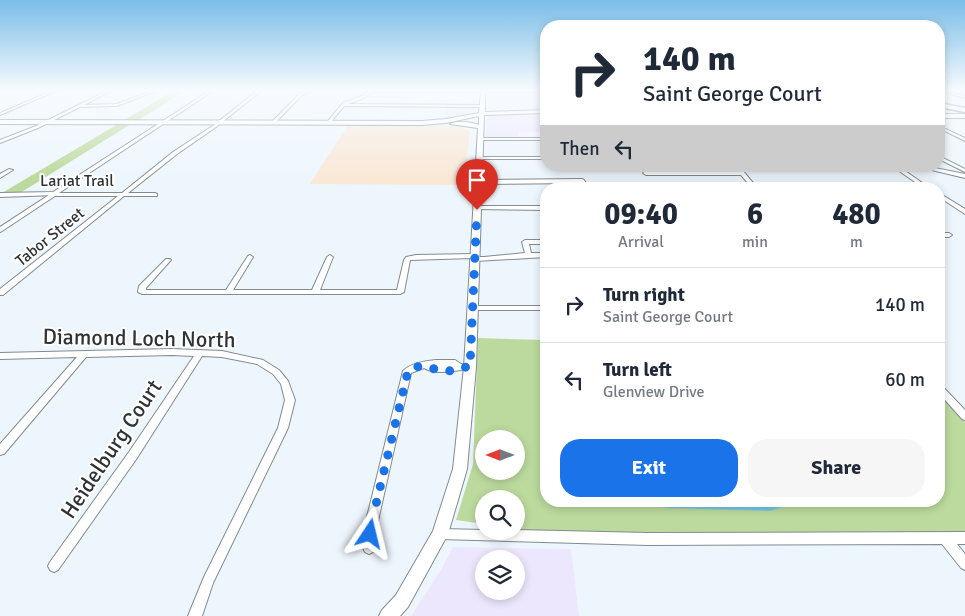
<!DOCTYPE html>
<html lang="en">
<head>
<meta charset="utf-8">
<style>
  body { margin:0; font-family:Signika,sans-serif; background:#f6f6f7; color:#1f2937; height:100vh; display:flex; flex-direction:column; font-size:19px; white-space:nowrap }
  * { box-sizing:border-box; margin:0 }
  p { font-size:16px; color:#747a83 }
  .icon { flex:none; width:28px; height:28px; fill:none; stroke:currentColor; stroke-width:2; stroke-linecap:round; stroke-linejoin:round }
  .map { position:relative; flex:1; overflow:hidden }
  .panel { position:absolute; left:540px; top:182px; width:405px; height:325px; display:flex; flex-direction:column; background:#fff; border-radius:20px; box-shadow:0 2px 8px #0003 }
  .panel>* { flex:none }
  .hud { position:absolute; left:540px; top:20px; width:405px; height:152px; border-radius:20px; box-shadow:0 2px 8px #0003; background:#fff; color:#1f2937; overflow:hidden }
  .needle { width:32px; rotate:270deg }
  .buttons { position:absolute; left:475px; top:430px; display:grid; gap:10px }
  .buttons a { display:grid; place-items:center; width:50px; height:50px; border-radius:50%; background:#fff; box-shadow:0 2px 8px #0003; font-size:25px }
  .pin { position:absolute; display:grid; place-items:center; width:42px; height:42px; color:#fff; margin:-51px -21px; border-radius:50% 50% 50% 0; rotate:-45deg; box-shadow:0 0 5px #0007 }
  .pin .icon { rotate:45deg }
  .me { position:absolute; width:55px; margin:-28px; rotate:10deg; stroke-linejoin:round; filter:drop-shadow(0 0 4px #0008) }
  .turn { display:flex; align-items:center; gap:18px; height:105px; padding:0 20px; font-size:22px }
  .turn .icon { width:65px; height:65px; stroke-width:2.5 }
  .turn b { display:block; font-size:35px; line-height:42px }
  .then { display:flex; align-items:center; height:48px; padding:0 20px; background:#0003; gap:10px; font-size:19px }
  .eta { display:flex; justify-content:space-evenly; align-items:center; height:85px; text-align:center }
  .eta b { font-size:30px; font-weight:700; line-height:35px }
  .primary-button { display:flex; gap:10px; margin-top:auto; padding:10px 20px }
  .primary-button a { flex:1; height:58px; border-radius:20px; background:#1a73e8; color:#fff; font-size:20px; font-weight:700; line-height:58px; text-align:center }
  .primary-button a+a { background:#f6f6f7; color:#1f2937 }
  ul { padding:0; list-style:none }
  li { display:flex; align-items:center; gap:15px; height:75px; padding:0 20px; border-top:1px solid #e0e1e3 }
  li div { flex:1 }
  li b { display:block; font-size:19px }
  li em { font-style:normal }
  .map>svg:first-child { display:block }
  .commercial { fill:#ede7fd; fill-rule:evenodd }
  .education { fill:#f9e8d6 }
  .green { fill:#bcda9d; fill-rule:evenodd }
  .water { fill:#76cbe8 }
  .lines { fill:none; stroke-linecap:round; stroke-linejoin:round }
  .minor-casing { stroke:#828a92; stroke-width:2 }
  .tertiary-casing { stroke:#828a92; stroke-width:2 }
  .secondary-casing { stroke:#828a92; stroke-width:2 }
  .primary-casing { stroke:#828a92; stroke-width:3 }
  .minor { fill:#fff; fill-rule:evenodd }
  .tertiary { fill:#fff; fill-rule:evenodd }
  .secondary { fill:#fff; fill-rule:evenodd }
  .primary { fill:#fff; fill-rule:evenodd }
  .route { stroke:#1a73e8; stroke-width:9; stroke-dasharray:0 16.2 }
  .labels { text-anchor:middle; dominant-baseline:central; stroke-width:4; stroke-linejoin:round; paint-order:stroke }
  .far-street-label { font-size:16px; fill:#2f3336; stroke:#fff }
  .near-street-label { font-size:22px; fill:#2f3336; stroke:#fff }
</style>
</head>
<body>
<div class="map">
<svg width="965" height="616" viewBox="0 0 965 616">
  <rect width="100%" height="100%" fill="#eef6fd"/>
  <path class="commercial" d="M447,106H476L477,107L467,115L444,119Z
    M490,115H546V132H518L519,137H486L487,117Z
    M453,547L571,549L579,616H411L442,568ZM484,559H516V591H484Z"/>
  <path class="education" d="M348,125L456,126L470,131L464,185L310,184Z"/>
  <path class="green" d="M173,91H185L137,121H123Z
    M118,124H131L20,193H2Z
    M478,338L546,340V501H939V394L965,422V534L554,537L516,530V499H484V524L456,520L473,464ZM484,439H516V471H484Z"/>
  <path class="water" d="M634,501H786L788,505L770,511L667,508Z"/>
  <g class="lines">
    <defs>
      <path id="minor" d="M52,91H56L0,115V113Z
        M107,91H111L84,105L117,104L152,91H156L117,106L80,107L38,128L0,143V140L36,126Z
        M257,91H261L216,127L177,154L128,193H155L157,194V196H124L3,295H0V289L118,196H55L2,231L0,232V227L52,193H122L173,152L214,125Z
        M307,91H311L301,96L275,123H273V121L299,94Z
        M369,91H546V92H372L364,98L348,104L482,105L484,106L482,107L344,106L330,123H328V121L343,103L362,96Z
        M940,91H944L965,96V98Z
        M939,126L965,138V141L939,128Z
        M480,138H546V140H478V138Z
        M939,156L965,169V172L939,159Z
        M477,157H546V159H479L477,158Z
        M734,166H739L758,189H753L741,175H646L643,173L646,171H738Z
        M892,166H898L931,189H925Z
        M915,166H925L965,174V178Z
        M9,169L13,170L0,178V174Z
        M582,179L584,180L589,189H583L580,183L478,184L475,182L478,180Z
        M939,193L965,209V214L939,197Z
        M477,206H546V210L475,209V207Z
        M939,233H949L952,235L949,237H939Z
        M525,240H546V244H529L531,253H546V257L475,261L473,260L472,258L410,260L404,292L400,294H142L138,292L139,286L166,259H170L171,260L170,261L146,288V290H226L248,256L250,255L253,257L233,290H312L327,257L330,255L333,257L320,290H397L404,260L406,257L416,255L475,254L477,255L478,257H484L525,253L522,242Z
        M469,306H546V310H469L468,308Z
        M172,349L222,351L263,360L279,370L288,381L295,400L288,428L213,583L202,616H188L204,577L278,428L285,400L281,384L273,374L257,364L222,357L202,356L137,458L58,570L54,572L50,570L48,566L50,562L129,452L194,356L172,355L86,357L4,454L0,455V444L77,357L0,359V353Z
        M436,360H455L461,364L466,365L467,367L466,369L463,370C449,371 437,375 424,368L411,373L378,521L375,548L373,552L369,554L365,552L363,548L366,521L403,371C411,363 425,361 436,360Z
        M939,385L942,386L965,410V420L962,419L939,393Z
        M440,529L484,530V531L516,530L648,533L965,532V544H957L965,554V570L961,568L942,544L648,545L440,539L436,538L434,534L436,530Z"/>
      <path id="tertiary" d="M209,91H213L56,195L0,197V193L53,192Z"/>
      <path id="secondary" d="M481,91H485V112L546,110V113L484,115L476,367L467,469L448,534L408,607L400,616H379L382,610L396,595L433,531L453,469L464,367L478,128L450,124C458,120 470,122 479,125V116L446,123L422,125L0,124V120L422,121L446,119L479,113Z
        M939,114H965V118H939Z"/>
      <path id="primary" d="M939,103L965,108V112L939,107Z"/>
    </defs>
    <use href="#minor" class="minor-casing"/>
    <use href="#tertiary" class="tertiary-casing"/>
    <use href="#secondary" class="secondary-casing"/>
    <use href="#primary" class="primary-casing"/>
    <use href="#minor" class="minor"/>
    <use href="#tertiary" class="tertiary"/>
    <use href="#secondary" class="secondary"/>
    <use href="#primary" class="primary"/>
  </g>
  <linearGradient id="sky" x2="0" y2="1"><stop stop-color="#7abde8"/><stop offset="0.51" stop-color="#f7fbfe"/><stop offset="1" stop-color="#f7fbfe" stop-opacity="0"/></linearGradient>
  <rect width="965" height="177" fill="url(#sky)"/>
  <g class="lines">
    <path class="route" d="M370,534L372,521L408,371C424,359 437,375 454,370C460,368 463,367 470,367L477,210"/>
  </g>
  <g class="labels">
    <g class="far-street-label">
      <text x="77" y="181">Lariat Trail</text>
      <text transform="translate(50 237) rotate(-39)">Tabor Street</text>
    </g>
    <g class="near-street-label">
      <text transform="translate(139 338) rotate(1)">Diamond Loch North</text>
      <text transform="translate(111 449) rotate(-56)">Heidelburg Court</text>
    </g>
  </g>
</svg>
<div class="buttons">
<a><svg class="needle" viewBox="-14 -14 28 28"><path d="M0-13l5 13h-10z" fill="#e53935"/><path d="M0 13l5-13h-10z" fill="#747a83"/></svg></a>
<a><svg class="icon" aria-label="search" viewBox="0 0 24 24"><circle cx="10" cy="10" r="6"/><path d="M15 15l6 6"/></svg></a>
<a><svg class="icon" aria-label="layers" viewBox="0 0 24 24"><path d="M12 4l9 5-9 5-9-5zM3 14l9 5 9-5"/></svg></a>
</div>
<div class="pin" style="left:477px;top:210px;background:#d93025"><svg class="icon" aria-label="arrive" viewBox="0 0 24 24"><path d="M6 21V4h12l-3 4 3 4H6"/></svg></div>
<svg class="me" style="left:370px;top:534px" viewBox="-20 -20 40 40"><path d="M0-17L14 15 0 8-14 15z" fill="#1a73e8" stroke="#fff" stroke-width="4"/></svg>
<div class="hud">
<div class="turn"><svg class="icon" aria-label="right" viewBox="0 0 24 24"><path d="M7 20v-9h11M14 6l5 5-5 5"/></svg><div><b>140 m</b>Saint George Court</div></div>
<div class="then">Then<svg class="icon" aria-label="left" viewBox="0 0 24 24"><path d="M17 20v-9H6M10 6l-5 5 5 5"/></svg></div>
</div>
<section class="panel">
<div class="eta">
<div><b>09:40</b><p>Arrival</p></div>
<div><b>6</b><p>min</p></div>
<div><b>480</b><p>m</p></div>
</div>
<ul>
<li><svg class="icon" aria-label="right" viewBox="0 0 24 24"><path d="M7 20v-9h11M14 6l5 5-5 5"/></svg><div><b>Turn right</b><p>Saint George Court</p></div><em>140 m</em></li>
<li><svg class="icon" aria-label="left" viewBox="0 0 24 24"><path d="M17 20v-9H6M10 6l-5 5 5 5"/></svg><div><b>Turn left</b><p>Glenview Drive</p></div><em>60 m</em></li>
</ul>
<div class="primary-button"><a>Exit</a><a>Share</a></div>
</section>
</div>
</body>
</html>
